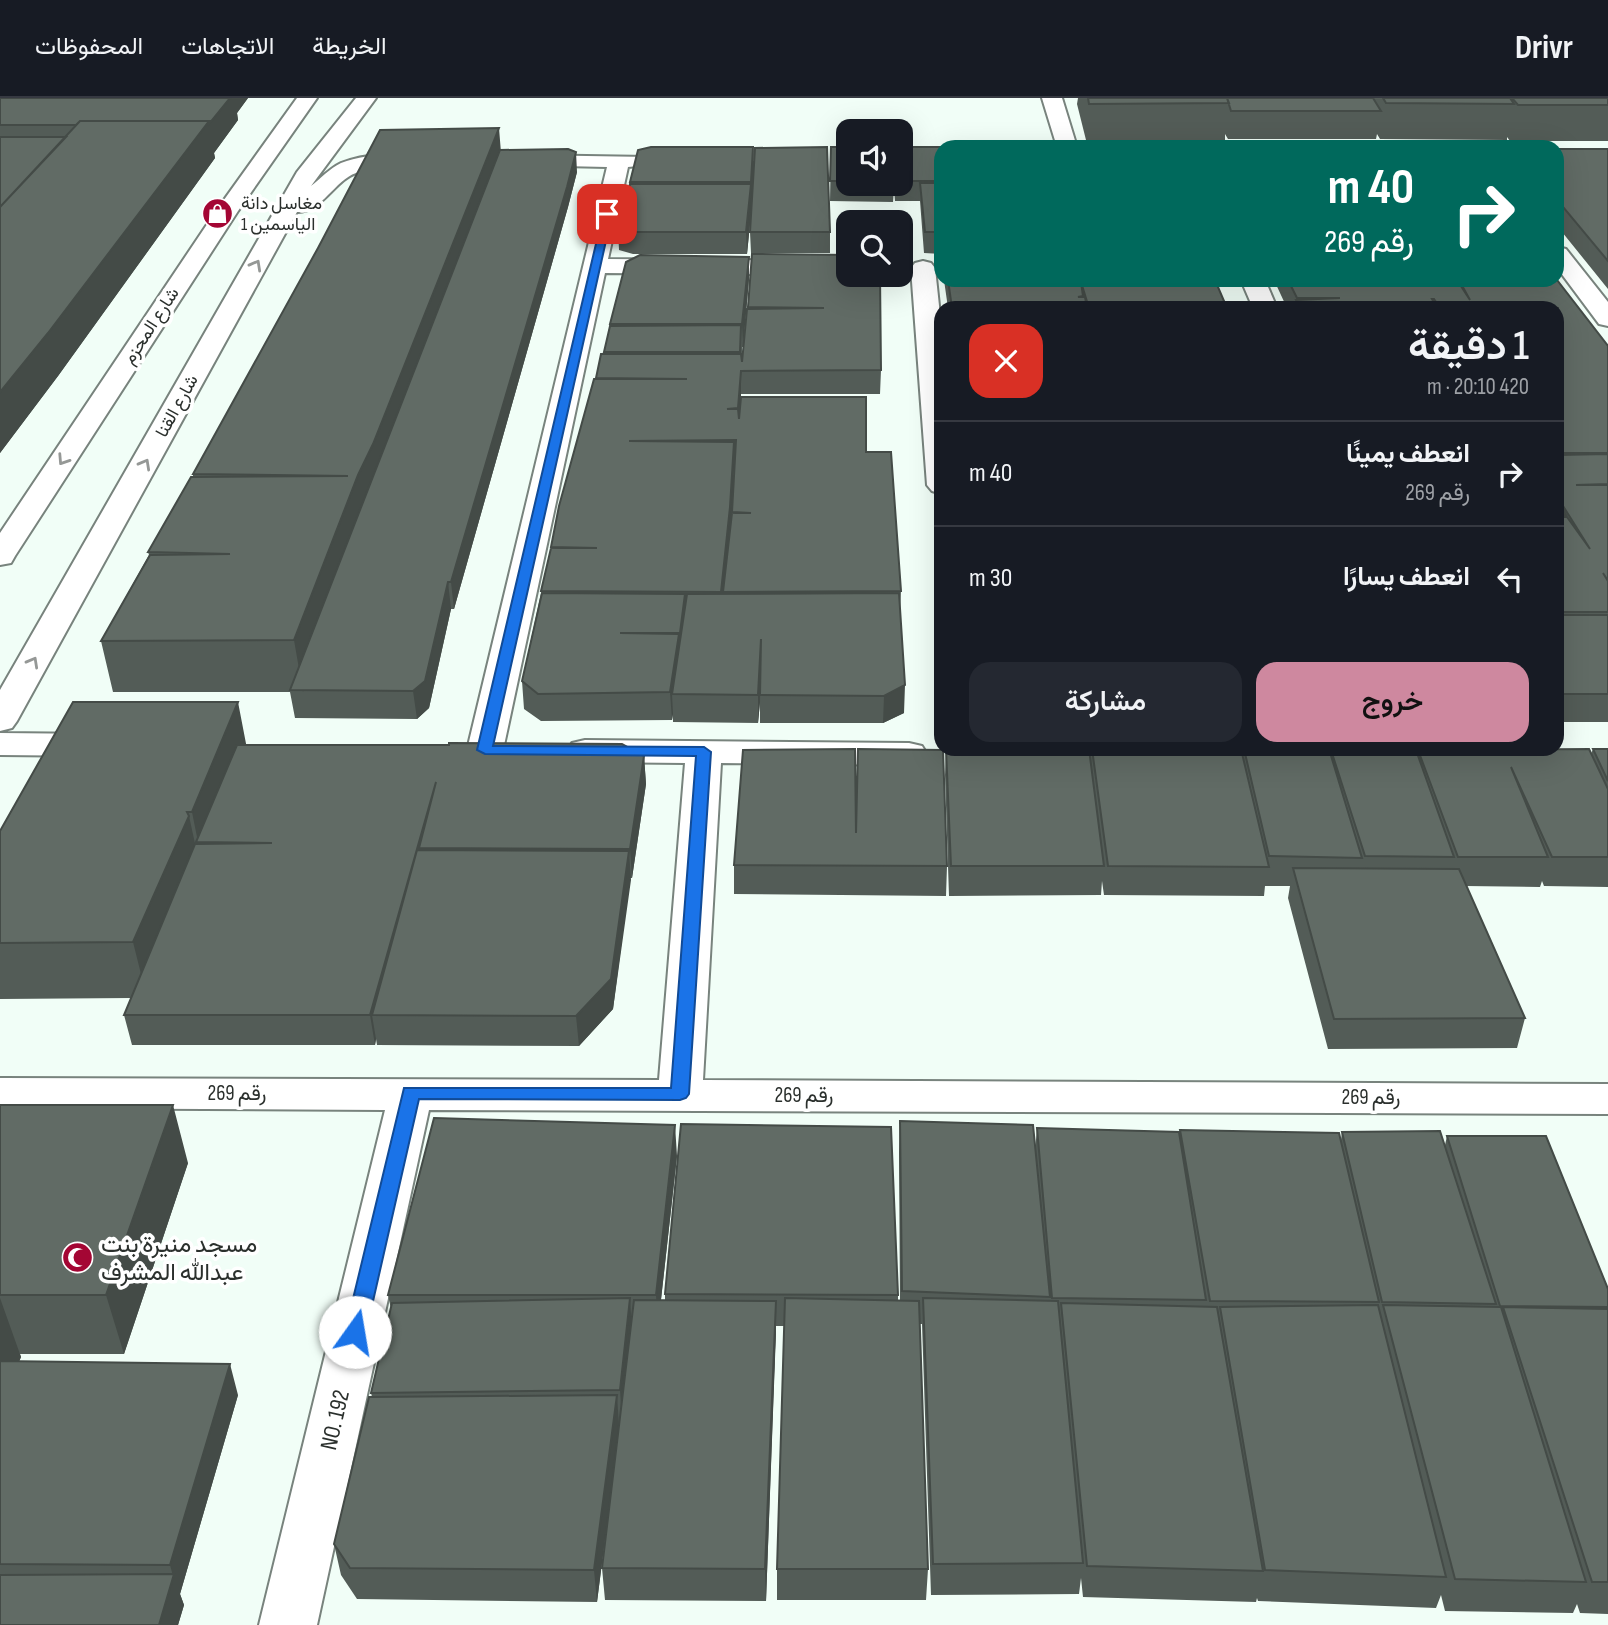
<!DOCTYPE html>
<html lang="ar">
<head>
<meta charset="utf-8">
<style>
  body { margin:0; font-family:"Sofia Sans Condensed",Vazirmatn,sans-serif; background:#242831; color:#f1f3f6; direction:rtl; height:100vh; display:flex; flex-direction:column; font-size:26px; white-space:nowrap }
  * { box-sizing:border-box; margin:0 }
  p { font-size:23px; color:#9ea1a6 }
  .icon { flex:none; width:38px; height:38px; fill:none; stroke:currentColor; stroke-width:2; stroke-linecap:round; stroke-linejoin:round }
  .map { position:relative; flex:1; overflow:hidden; direction:ltr }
  .details { position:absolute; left:934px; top:203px; width:630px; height:455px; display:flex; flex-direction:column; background:#171b24; border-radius:21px; box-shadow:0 7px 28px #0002; direction:rtl }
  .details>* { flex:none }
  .guide { position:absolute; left:934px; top:42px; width:630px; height:147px; border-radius:21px; box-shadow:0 7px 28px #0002; direction:rtl; background:#00695c; color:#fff; overflow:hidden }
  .controls { position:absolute; left:836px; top:21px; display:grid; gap:14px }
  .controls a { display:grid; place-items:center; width:77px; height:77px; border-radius:14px; background:#171b24; box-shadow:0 7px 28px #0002; font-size:35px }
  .pin { position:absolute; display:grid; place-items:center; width:60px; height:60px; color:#fff; margin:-30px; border-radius:14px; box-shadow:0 4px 10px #0006 }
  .me { position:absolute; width:77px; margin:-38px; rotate:13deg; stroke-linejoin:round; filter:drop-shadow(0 0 5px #0008) }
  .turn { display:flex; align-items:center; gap:24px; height:147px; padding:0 35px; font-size:32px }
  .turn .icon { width:91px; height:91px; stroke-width:2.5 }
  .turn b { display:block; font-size:49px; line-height:60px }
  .round { display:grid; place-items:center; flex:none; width:74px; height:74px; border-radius:21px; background:#242831 }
  .overview { display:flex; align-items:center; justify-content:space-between; height:119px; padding:0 35px }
  h1 { font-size:42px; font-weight:600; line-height:52px }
  .cta { display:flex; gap:14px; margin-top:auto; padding:14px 35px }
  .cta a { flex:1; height:80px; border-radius:21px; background:#ce889f; color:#111; font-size:28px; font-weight:600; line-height:80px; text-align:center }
  .cta a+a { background:#242831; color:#f1f3f6 }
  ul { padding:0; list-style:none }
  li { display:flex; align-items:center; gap:21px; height:105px; padding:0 35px; border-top:2px solid #363941 }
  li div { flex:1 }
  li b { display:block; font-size:26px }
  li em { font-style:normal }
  header { display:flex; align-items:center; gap:42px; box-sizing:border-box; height:98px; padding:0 35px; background:#171b24; border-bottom:2px solid #363941 }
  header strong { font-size:33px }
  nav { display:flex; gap:38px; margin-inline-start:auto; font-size:24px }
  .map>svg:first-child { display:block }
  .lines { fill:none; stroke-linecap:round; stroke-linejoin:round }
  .minor-casing { stroke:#78837d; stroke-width:4 }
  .minor { fill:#fff; fill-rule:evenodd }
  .wall { fill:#535c57; fill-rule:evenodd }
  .shaded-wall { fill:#444b47 }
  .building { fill:#616b65; stroke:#444b47; stroke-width:2 }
  .oneway { stroke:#959896 }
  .route { fill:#1a73e8; stroke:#114b97; stroke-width:2 }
  .labels { text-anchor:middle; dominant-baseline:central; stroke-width:7; stroke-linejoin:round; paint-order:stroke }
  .far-poi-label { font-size:18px; fill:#2b302d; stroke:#fff; text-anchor:start }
  .far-street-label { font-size:18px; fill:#2b302d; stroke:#fff }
  .street-label { font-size:21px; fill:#2b302d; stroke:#fff }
  .near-poi-label { font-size:24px; fill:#2b302d; stroke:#fff; text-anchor:start }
  .near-street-label { font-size:24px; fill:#2b302d; stroke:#fff }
</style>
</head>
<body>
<header>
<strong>Drivr</strong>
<nav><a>الخريطة</a><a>الاتجاهات</a><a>المحفوظات</a></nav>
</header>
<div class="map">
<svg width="1608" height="1527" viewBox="0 0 1608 1527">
  <rect width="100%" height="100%" fill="#f1fef7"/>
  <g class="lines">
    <defs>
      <path id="minor" d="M297,0H317L238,113L15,458L11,465L0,467V435L216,113Z
        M356,0H376L311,88C320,81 330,70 341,65C364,56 399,53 422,59L426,63L422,67C401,73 378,66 356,75C335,82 321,115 297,114L17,623L12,630L0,633V592L297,74Z
        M1042,0H1062L1077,49H1057Z
        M524,57L649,59L653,63L649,67L628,69L608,161L849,163L850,177L605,175L503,652L498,660L485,663L472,660L467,652L607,69L517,67L513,63L517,59Z
        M1558,149L1566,151L1608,204V228L1599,226L1558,171Z
        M923,163L931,165L935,170L942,236V396L932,393L927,387L911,170L915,165Z
        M1241,182H1265L1277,210H1253Z
        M0,635L101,636L114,639L119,647L114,655L101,658L0,657Z
        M585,642L909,645L922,648L927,656L922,664L909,667L721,665L703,982L1608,986V1016L429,1012L317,1527H259L385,1012L0,1010V980L659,982L685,665L585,664L572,661L567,653L572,645Z"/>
    </defs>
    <use href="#minor" class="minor-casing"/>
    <use href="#minor" class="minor"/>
  </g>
  <path class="wall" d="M0,0H248L237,15L238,22L214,55L215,60L58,278L0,355Z
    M1078,0H1608V43H1510L1507,39V42L1380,41L1377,36L1376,41H1228L1225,36V42H1086L1077,6Z
    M831,49H849V86H901V49H942V156L924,155L920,103H895L894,90L893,104L830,103Z
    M1558,51H1608V191L1558,129Z
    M501,52L577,74L568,109L454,511H451L429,610L417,621L295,620L290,594H113L101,543L149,457L148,454L193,379V376L318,150Z
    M753,69L752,106L747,156H633L619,152L618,130L630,84Z
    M750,134H830V155H751Z
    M752,156L881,272L880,296H741V301L866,354L901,493L900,513L904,615L883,625H760V604L758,625L673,624V616L672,622L541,623L524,611L522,583L551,449L596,280L604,256L610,226L749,159V181L743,249H742V264L748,211ZM734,367H735L732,419Z
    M944,182H1215L1227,210H948Z
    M1274,182H1557L1608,248V624H1558V210H1287Z
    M246,647L644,658L646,686L632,780H630L613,911L579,948L377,947L376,941L375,947H132L124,917L131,900L0,901V733Z
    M946,651L1090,661L1091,651L1243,659L1244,651L1330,654L1331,652L1417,655L1418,652L1591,656L1593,651H1608V789L1544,788L1542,783L1540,789L1466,788L1525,920L1517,950L1328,951L1288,800L1290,788H1265L1264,798L1104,797L1102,783L1101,797L949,798L945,677Z
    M856,735L947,768L946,798L734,796V767Z
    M0,1007L188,1065L124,1256H20L21,1259L19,1263L238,1297L180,1496L184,1507L178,1527H0Z
    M900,1023L1035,1053L1037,1030L1179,1036L1180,1032L1341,1042L1342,1034L1445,1047L1447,1038L1608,1191V1516L1580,1515L1577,1506L1573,1515L1445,1513L1441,1497L1436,1510L1258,1503L1257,1500L1256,1504L1083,1499L1081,1480L1079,1496L931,1497L922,1226H920L928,1471L926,1502H777V1471L784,1228H776L766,1503L605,1502L602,1470L608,1419L597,1504L357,1501L341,1477L334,1446L372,1299L371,1295L391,1211L388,1197L677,1058L661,1202H665V1196L898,1197V1202H900L899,1054Z"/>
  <path class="shaded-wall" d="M228,0H248L237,15L238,22L214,55L215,60L58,278L0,355V294L209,23Z
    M499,30L502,67L364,424L303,594L294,542L358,377Z
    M753,49L752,106L747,156L746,134L751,92Z
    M576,54L577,74L568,109L454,511L451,484Z
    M749,159V181L743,249L742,226Z
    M741,273V296L739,334L727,335Z
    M734,344V369L731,434L723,494L722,521L721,494Z
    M448,484L451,511L429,610L417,621L413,593Z
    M685,496L686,522L681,562L680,535Z
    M679,536L680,563L672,596L673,616L672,622L670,594Z
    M761,541L760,604L758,625V597Z
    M905,587L904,615L883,625L884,598Z
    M238,604L248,656L198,744L192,714Z
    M644,658L646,686L632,780L630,751Z
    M436,684L419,750L423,776L372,917L376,941L375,947L370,917Z
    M189,718L201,773L147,900L133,844Z
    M629,753L631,782L613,911L579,948L576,918Z
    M173,1007L188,1065L124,1256L106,1197Z
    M675,1027L677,1058L658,1228L656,1197Z
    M0,1200L21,1259L0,1311Z
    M630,1200L632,1232L622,1324L620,1292Z
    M776,1203V1234L766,1503L765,1471Z
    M230,1266L238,1297L180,1496L184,1507L178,1527H159L173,1478L170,1467Z
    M617,1297L619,1328L597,1504L594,1472Z"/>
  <path class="building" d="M0,0H230L209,26V23H80L76,27H0Z
    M1088,0H1227L1229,5L1089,6Z
    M1227,0H1373L1381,13H1231Z
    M1383,0H1510L1514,6L1386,5Z
    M1512,0H1608V7H1518Z
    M80,23H209L48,235L0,294V109Z
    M499,30L373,346L358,377L294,542L101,543L150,457L230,456L148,454L191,379L348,378L193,376L318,150L380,32Z
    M0,39H66L0,109Z
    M651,49H753L751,84H630L638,52Z
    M827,49L830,134H750L755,50Z
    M831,49H849V83H830Z
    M901,49H942V83H901Z
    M568,51L576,54L567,89L451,484H448L425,583L413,593L290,592L500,52Z
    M1558,51H1608V163L1558,103Z
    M920,85H942V134H925Z
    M630,86H751L746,134H632L618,130Z
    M752,156L849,157V177H880L881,272L741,273L738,310L727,311H738L739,321L741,299H866V354H891L901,493L723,494L732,415H751L732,414L736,342L629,343L734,344L730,409L721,494L541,493L551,450H597L551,449L559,408L594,281H687L596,280L601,256H741L742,264L747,211L824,210L748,209Z
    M640,157L749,159L742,226H610L626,164Z
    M948,182H1215L1227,210H1089L1081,184L1083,198L1078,199H1085L1087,210H952Z
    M1288,182H1457L1470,202L1459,182H1557L1608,248V355H1558V210H1440L1434,201H1432L1437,210H1300L1296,202L1340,200H1297Z
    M741,227L740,254H604L610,228Z
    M1608,356V386L1576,387H1608V483L1603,475L1608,483V514H1558V419H1567L1590,451L1558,400V357Z
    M1558,403L1566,417H1558Z
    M542,495L685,496L680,535H620L679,536L670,594L538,596L522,583Z
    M899,495L905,587L884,598L760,597L761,541L758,597L672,596L687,496Z
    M1558,517H1608V596H1558Z
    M73,604H238L192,714H187L189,718L133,844L0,845V733Z
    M449,645L622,646L644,658L630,751L419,750L436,684L370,917H124L195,746L272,745L196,744L237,647H449Z
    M855,651L856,735L858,651L943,652L947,768L734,767L743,652Z
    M946,651H1089L1104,768H951Z
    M1092,651H1241L1269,769L1108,768Z
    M1244,651H1329L1362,760L1269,758Z
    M1589,651L1608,691V759H1552L1511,669L1548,759H1458L1418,652Z
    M1593,651H1608V683Z
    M1331,652H1416L1454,759L1365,758Z
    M417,752L629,753L611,881L576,918L372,917Z
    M1293,770L1459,771L1525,920L1334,921Z
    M0,1007H173L106,1197H0Z
    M434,1020L675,1027L656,1197H388Z
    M900,1023L1033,1027L1050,1199L902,1193Z
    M681,1026L891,1029L898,1197L665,1196Z
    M1037,1030L1179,1034L1206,1202L1052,1200Z
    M1180,1032L1339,1035L1379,1204L1210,1203Z
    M1440,1033L1496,1206L1382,1204L1342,1034Z
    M1447,1038H1546L1608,1191V1209L1500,1208Z
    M630,1200L620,1292L371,1295L392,1205Z
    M785,1200L919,1203L928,1471H777Z
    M923,1200L1058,1203L1083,1465L933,1466Z
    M634,1202L776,1203L765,1471L602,1470Z
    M1061,1205L1217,1209L1263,1473L1087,1468Z
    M1378,1207L1446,1479L1265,1472L1220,1209Z
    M1383,1207L1501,1209L1586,1484L1455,1481Z
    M1503,1209L1608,1211V1484H1592Z
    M0,1263L230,1266L170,1467L0,1466Z
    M617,1297L594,1472L350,1470L334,1446L369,1299Z
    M174,1476L159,1527H0V1477Z"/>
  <defs><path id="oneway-chevron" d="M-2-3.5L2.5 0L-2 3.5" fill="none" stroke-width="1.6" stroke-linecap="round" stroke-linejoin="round" transform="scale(1.75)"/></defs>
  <g class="oneway">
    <use href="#oneway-chevron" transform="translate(256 167) rotate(-61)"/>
    <use href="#oneway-chevron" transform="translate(63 362) rotate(123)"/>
    <use href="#oneway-chevron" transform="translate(145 366) rotate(-61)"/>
    <use href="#oneway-chevron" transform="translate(33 564) rotate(-61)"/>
  </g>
  <path class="route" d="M607,113L612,116L493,648L704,649L711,654L689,996L686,1000L680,1002L419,1001L366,1234L363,1240L355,1242L348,1240L345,1234L404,990H671L696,658L485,656L477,652L603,116Z"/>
  <defs>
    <symbol id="shop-disc" viewBox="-11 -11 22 22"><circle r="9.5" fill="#a40634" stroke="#fff"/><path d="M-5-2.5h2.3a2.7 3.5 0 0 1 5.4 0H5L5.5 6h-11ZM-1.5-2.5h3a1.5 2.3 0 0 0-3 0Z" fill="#fff"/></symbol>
    <symbol id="mosque-disc" viewBox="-11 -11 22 22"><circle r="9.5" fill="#a40634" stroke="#fff"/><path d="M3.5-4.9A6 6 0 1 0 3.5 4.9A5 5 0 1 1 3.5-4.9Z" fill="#fff"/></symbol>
  </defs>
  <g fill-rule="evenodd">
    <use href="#shop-disc" x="200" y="98" width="35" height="35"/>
    <use href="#mosque-disc" x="60" y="1142" width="35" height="35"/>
  </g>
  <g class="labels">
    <g class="far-poi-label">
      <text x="241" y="105">مغاسل دانة<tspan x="241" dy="21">الياسمين 1</tspan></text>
    </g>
    <g class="far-street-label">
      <text transform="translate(151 228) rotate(-57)">شارع المحزم</text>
      <text transform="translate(177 308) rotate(-61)">شارع القنا</text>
    </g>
    <g class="street-label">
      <text x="237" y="995">رقم 269</text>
      <text x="804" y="997">رقم 269</text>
      <text x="1371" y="999">رقم 269</text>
    </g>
    <g class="near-poi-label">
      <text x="101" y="1146">مسجد منيرة بنت<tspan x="101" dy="28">عبدالله المشرف</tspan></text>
    </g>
    <g class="near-street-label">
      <text transform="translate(335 1322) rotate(-77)">NO. 192</text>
    </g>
  </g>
</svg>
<div class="controls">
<a><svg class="icon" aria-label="sound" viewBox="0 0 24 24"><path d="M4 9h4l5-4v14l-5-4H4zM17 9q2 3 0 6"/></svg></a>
<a><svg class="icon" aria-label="search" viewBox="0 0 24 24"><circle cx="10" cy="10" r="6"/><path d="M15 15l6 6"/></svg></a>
</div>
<div class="pin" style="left:607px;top:116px;background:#d93025"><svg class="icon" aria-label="arrive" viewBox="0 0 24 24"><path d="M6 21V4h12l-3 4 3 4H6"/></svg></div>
<svg class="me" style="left:355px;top:1234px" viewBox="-20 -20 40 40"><circle r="19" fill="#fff"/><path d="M0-13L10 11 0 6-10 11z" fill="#1a73e8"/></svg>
<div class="guide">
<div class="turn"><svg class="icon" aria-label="right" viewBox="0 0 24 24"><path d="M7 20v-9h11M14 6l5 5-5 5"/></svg><div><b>40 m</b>رقم 269</div></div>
</div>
<section class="details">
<div class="overview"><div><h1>1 دقيقة</h1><p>420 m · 20:10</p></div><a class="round" style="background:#d93025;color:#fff"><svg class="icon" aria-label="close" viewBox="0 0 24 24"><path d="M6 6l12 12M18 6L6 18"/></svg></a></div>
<ul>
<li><svg class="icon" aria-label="right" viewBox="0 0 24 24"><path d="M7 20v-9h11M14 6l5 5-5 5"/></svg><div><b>انعطف يمينًا</b><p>رقم 269</p></div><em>40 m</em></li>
<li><svg class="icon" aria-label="left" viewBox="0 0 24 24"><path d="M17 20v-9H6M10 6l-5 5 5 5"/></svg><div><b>انعطف يسارًا</b></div><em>30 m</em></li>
</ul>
<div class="cta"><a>خروج</a><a>مشاركة</a></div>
</section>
</div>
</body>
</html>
